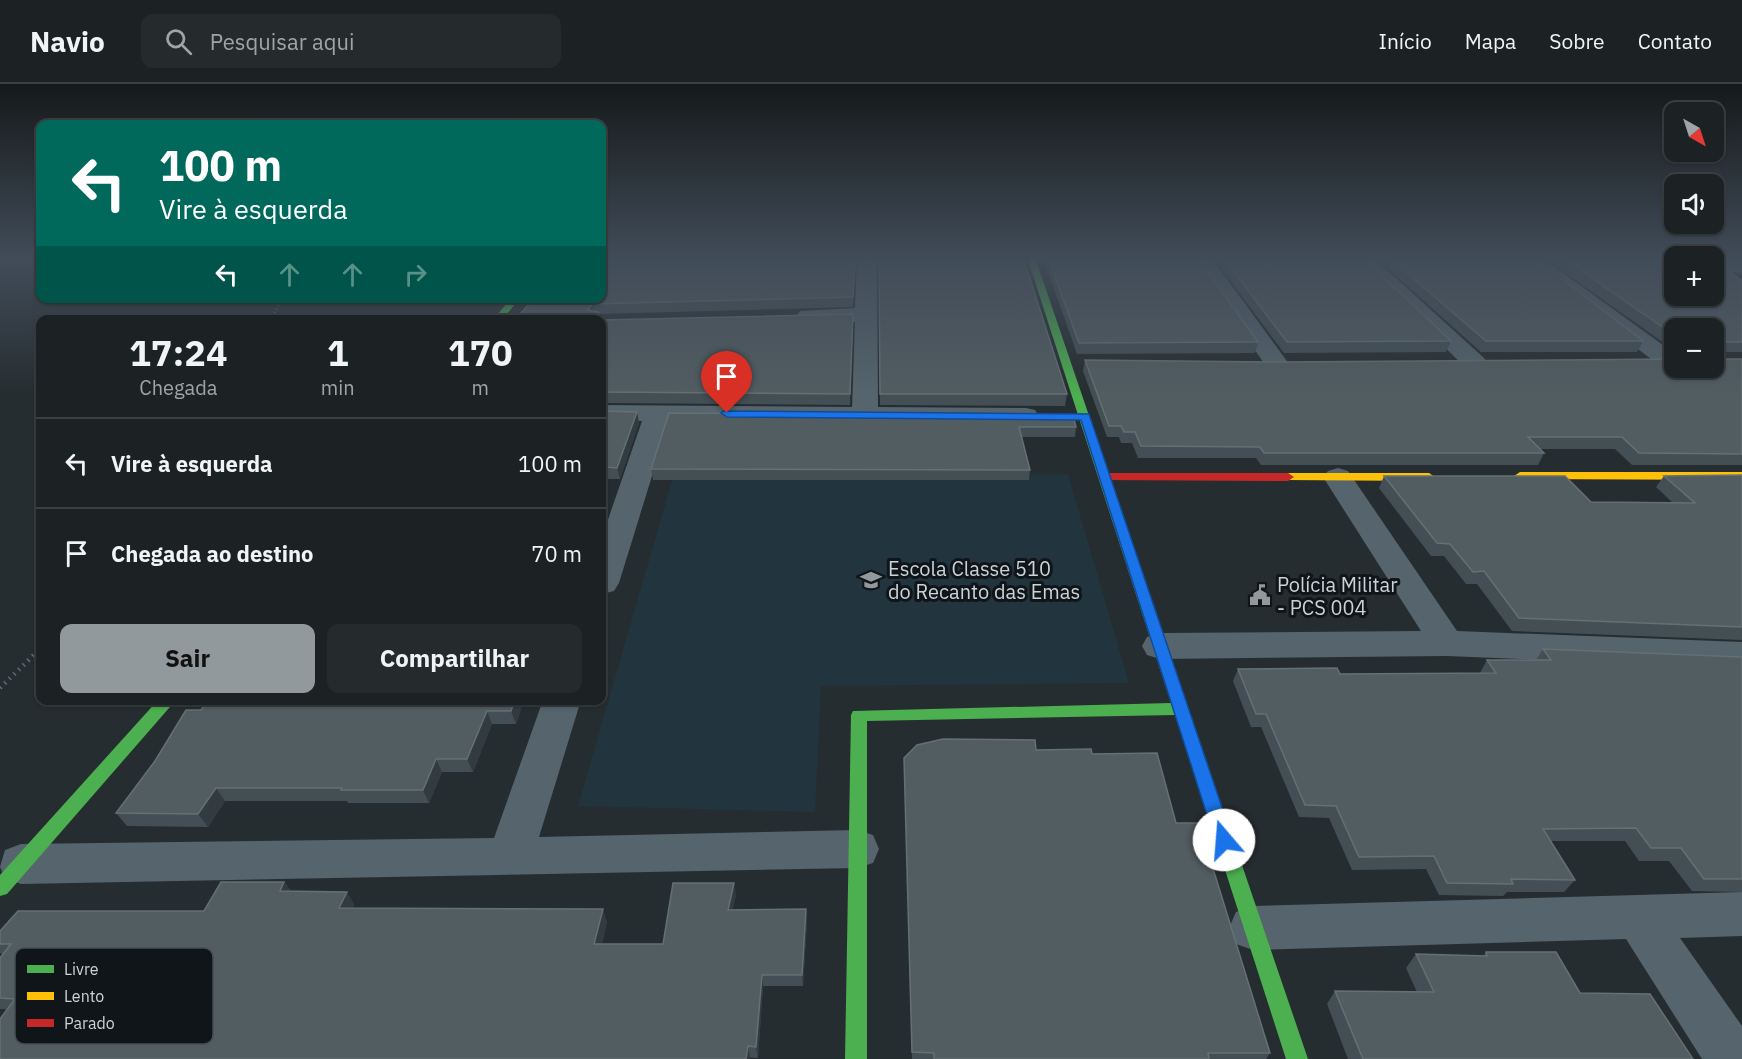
<!DOCTYPE html>
<html lang="pt">
<head>
<meta charset="utf-8">
<style>
  body { margin:0; font-family:"IBM Plex Sans",sans-serif; background:#252a2c; color:#f1f3f6; height:100vh; display:flex; flex-direction:column; font-size:22px; white-space:nowrap }
  * { box-sizing:border-box; margin:0 }
  p { font-size:20px; color:#a0a4a6 }
  .icon { flex:none; width:33px; height:33px; fill:none; stroke:currentColor; stroke-width:2; stroke-linecap:round; stroke-linejoin:round }
  .map { position:relative; flex:1; overflow:hidden }
  .side { position:absolute; left:36px; top:231px; width:570px; height:390px; display:flex; flex-direction:column; background:#1c2224; border-radius:12px; box-shadow:0 2px 4px #0004,0 0 0 2px #3a3f41 }
  .side>* { flex:none }
  .banner { position:absolute; left:36px; top:36px; width:570px; height:183px; border-radius:12px; box-shadow:0 2px 4px #0004,0 0 0 2px #3a3f41; background:#00695c; color:#fff; overflow:hidden }
  .needle { width:39px; rotate:141deg }
  .buttons { position:absolute; left:1664px; top:18px; display:grid; gap:12px }
  .buttons a { display:grid; place-items:center; width:60px; height:60px; border-radius:12px; background:#1c2224; box-shadow:0 2px 4px #0004,0 0 0 2px #3a3f41; font-size:30px }
  .pin { position:absolute; display:grid; place-items:center; width:51px; height:51px; color:#fff; margin:-62px -26px; border-radius:50% 50% 50% 0; rotate:-45deg; box-shadow:0 0 6px #0007 }
  .pin .icon { rotate:45deg }
  .me { position:absolute; width:66px; margin:-33px; rotate:342deg; stroke-linejoin:round; filter:drop-shadow(0 0 4px #0008) }
  .turn { display:flex; align-items:center; gap:21px; height:126px; padding:0 24px; font-size:27px }
  .turn .icon { width:78px; height:78px; stroke-width:2.5 }
  .turn b { display:block; font-size:42px; line-height:51px }
  .lanes { display:flex; align-items:center; height:57px; padding:0 24px; background:#0003; justify-content:center; gap:30px; direction:ltr }
  .lanes .off { opacity:.35 }
  .eta { display:flex; justify-content:space-evenly; align-items:center; height:102px; text-align:center }
  .eta b { font-size:36px; font-weight:700; line-height:42px }
  .cta { display:flex; gap:12px; margin-top:auto; padding:12px 24px }
  .cta a { flex:1; height:69px; border-radius:12px; background:#91999d; color:#111; font-size:24px; font-weight:700; line-height:69px; text-align:center }
  .cta a+a { background:#252a2c; color:#f1f3f6 }
  ul { padding:0; list-style:none }
  li { display:flex; align-items:center; gap:18px; height:90px; padding:0 24px; border-top:2px solid #3a3f41 }
  li div { flex:1 }
  li b { display:block; font-size:22px }
  li em { font-style:normal }
  header { display:flex; align-items:center; gap:36px; box-sizing:border-box; height:84px; padding:0 30px; background:#1c2224; border-bottom:2px solid #3a3f41 }
  header strong { font-size:28px }
  nav { display:flex; gap:33px; margin-inline-start:auto; font-size:21px }
  .search { width:420px; height:54px; background:#252a2c; display:flex; align-items:center; gap:15px; box-sizing:border-box; padding:0 21px; border-radius:12px; color:#a0a4a6; font-size:22px }
  .map>svg:first-child { display:block }
  .built { fill:#22343d }
  .lines { fill:none; stroke-linecap:round; stroke-linejoin:round }
  .path-far1 { stroke:#5f6b71; stroke-width:2; stroke-dasharray:1 3; stroke-linecap:butt }
  .path { stroke:#5f6b71; stroke-width:4.5; stroke-dasharray:1.5 5; stroke-linecap:butt }
  .street { fill:#55646d; fill-rule:evenodd }
  .fast { fill:#4caf50; fill-rule:evenodd }
  .slow { fill:#ffc107; fill-rule:evenodd }
  .jam { fill:#c62828; fill-rule:evenodd }
  .wall { fill:#434f54 }
  .shaded-wall { fill:#313b40 }
  .building { fill:#525d62; stroke:#657074; stroke-width:1.5 }
  .route { fill:#1a73e8; stroke:#114b97; stroke-width:1.5 }
  .labels { text-anchor:middle; dominant-baseline:central; stroke-width:6; stroke-linejoin:round; paint-order:stroke }
  .poi-label { font-size:20px; fill:#cbd3d7; stroke:#0f1518; text-anchor:start }
  .key { fill:#0f1518; stroke:#474e51; stroke-width:1.5 }
  .key-label { font-size:16px; fill:#cbd3d7 }
</style>
</head>
<body>
<header>
<strong>Navio</strong>
<div class="search"><svg class="icon" aria-label="search" viewBox="0 0 24 24"><circle cx="10" cy="10" r="6"/><path d="M15 15l6 6"/></svg>Pesquisar aqui</div>
<nav><a>Início</a><a>Mapa</a><a>Sobre</a><a>Contato</a></nav>
</header>
<div class="map">
<svg width="1742" height="975" viewBox="0 0 1742 975">
  <rect width="100%" height="100%" fill="#262d30"/>
  <path class="built" d="M1068,390L1129,599L821,602L815,728L578,722L673,393Z"/>
  <g class="lines">
    <path class="path-far1" d="M271,236L282,214"/>
    <path class="path" d="M0,604L40,565"/>
    <path class="street" d="M857,176H877L878,323L1026,324L1035,326L1039,332L1035,338L1026,340L669,337L619,499L614,507L602,510V453L642,337H602V321L852,323L855,238L800,237L797,232L800,227L855,224Z
      M1193,176H1213L1289,280L1286,285L1277,287L1268,285Z
      M1355,176H1376L1484,274L1487,279L1484,284L1475,286L1466,284Z
      M1523,176H1545L1674,269V283L1660,282Z
      M1722,176L1742,177V189L1715,186V178Z
      M1338,384L1348,387L1457,547L1742,558V584L1447,572L1160,575L1147,571L1142,562L1147,553L1160,549L1421,547L1323,393L1328,387Z
      M543,616H581L539,753L857,746L873,751L879,765L873,779L857,784L21,800L5,794L0,783L5,766L21,760L494,754Z
      M1742,808V852L1680,854L1742,942V975H1702L1626,855L1253,866L1236,860L1229,844L1236,828L1253,822Z"/>
    <path class="fast" d="M1028,176H1036L1308,975H1286L1175,631L867,637V975H845L851,631L853,627L1171,619Z
      M511,214H520L502,236H493Z
      M158,616H176L7,810L0,812V791Z"/>
    <path class="slow" d="M1520,388H1742V396L1516,395L1514,392Z
      M1288,389H1429L1435,393L1429,397L1284,396L1282,393Z"/>
    <path class="jam" d="M1104,389H1288L1294,393L1288,397L1100,396L1098,393Z"/>
  </g>
  <path class="wall" d="M602,176H855L853,223L598,230L515,236Z
    M879,176H1024L1067,310L1065,322L880,321Z
    M1044,176H1199L1258,258L1255,269L1077,270Z
    M1215,176H1365L1451,257L1446,268L1284,269Z
    M1378,176H1537L1643,257L1637,268H1481Z
    M1547,176H1674L1717,177L1740,196L1742,197V268H1718V275H1742V381H1632L1615,365H1540L1544,369L1538,381H1261L1256,374H1138L1132,359H1121L1119,353H1107L1083,287L1085,276L1713,284L1674,244V266Z
    M602,236L853,240L850,321L602,319Z
    M602,327L637,328L639,339L620,395H608L602,409Z
    M669,329L1076,343L1075,353H1022L1030,386L1029,396H653L651,385Z
    M1742,391V556L1512,547L1477,500H1466L1444,472H1431L1379,404L1384,392L1591,418L1673,419L1656,403L1664,392Z
    M1543,565L1742,573V808L1692,807L1669,777H1639L1625,757H1551L1575,796L1564,808H1507L1503,812L1439,811L1426,785L1352,786L1329,734L1299,733L1261,643H1251L1233,597L1238,585L1340,590L1480,589L1487,576H1536Z
    M524,616L516,640H492L473,688H442L429,719H348L347,717H225L208,743L127,742L116,729L201,626Z
    M1036,666L1092,670L1176,739L1270,969L1266,975H912L904,674Z
    M284,798L291,807L354,820L353,824L607,837L602,860H663L736,811L732,826L806,825L807,837L803,902H763L758,974L0,925V874L3,871L0,869V847L204,827Z
    M1486,868L1580,909L1693,975H1348L1327,920L1335,907L1417,908L1406,884L1416,870L1483,872Z"/>
  <path class="shaded-wall" d="M592,220L594,230L588,226Z
    M637,328L639,339L620,395L617,384Z
    M605,383L608,395L602,409V391Z
    M515,616H524L516,640L511,627Z
    M487,627L492,640L473,688L467,675Z
    M436,675L442,688L429,719L423,706Z
    M216,704L225,717L208,743L198,730Z
    M284,798L293,810L280,807Z
    M734,799L736,811L730,838L728,826Z
    M347,808L354,820L347,836L339,824Z
    M603,825L607,837L599,872L594,860Z
    M806,825L807,837L803,902L802,891Z
    M762,891L763,902L758,974L756,963Z
    M748,962L750,973V975H746Z"/>
  <path class="building" d="M602,176H855L853,213L592,220L588,226L598,228L600,236H515L534,214H602Z
    M879,176H1024L1067,310H880Z
    M1049,176H1199L1258,258L1079,259Z
    M1225,176H1365L1451,257L1287,258Z
    M1392,176H1537L1643,257H1486Z
    M1566,176H1674V212H1713V176H1717V177L1740,196L1742,197V258H1718V275H1742V370L1639,369L1622,353H1528L1544,369H1264L1260,363L1141,362L1135,348H1124L1121,342H1109L1085,276L1280,278L1674,275V284H1713V244H1674V251Z
    M853,230L850,310L602,308V236Z
    M602,327L637,328L617,384L605,383L602,391Z
    M669,329L1073,332L1076,343H1019L1030,386L651,385Z
    M1742,391V543L1519,534L1484,487L1473,488L1450,460L1437,459L1384,392H1565L1591,418L1695,419L1664,392Z
    M1543,565L1742,573V795H1704L1681,764H1651L1636,744L1543,745L1575,796L1511,795L1513,800L1447,799L1434,772L1359,773L1336,722L1305,721L1266,630H1256L1238,585L1337,584L1340,590L1496,589L1487,576H1551Z
    M208,616H515L511,627H487L467,675H436L423,706H341L342,704H216L198,730L116,729L155,677L186,626H201Z
    M943,655L1035,656L1036,666L1091,665L1092,670L1157,669L1176,739H1199L1270,969H1208L1209,975H934V969L912,968L904,674L917,661Z
    M221,798H284L280,807L347,808L339,824L603,825L594,860H663L673,799H734L728,826L806,825L802,891H762L756,963L748,962L746,975H0V935L15,915L0,914V874L11,860H0V847L18,827H204Z
    M1486,868H1556L1580,909L1650,910L1693,975H1363L1335,907L1434,908L1416,870L1487,872Z"/>
  <linearGradient id="sky" x2="0" y2="1"><stop stop-color="#15191a"/><stop offset="0.56" stop-color="#414c59"/><stop offset="1" stop-color="#414c59" stop-opacity="0"/></linearGradient>
  <rect width="1742" height="312" fill="url(#sky)"/>
  <path class="route" d="M723,327L1089,330L1233,756L1231,762L1224,764L1218,762L1215,756L1081,336L727,333L721,329Z"/>
  <defs>
    <symbol id="school-bare" viewBox="-9 -9 18 18"><path d="M0-5L7-2L0 1L-7-2ZM-4 1L0 2.5L4 1V4Q0 6-4 4Z" fill="#91999d" stroke="#0f1518" stroke-width="2.5" paint-order="stroke"/></symbol>
    <symbol id="civic-bare" viewBox="-9 -9 18 18"><path d="M-.6-6.5H3V-4.5H.6V-3L4-1V1h2V6H-6V1h2V-1L-.6-3ZM-1.2 2.5V6h2.4V2.5Z" fill="#91999d" stroke="#0f1518" stroke-width="2.5" paint-order="stroke"/></symbol>
  </defs>
  <g fill-rule="evenodd">
    <use href="#school-bare" x="856" y="481" width="30" height="30"/>
    <use href="#civic-bare" x="1245" y="496" width="30" height="30"/>
  </g>
  <g class="labels">
    <g class="poi-label">
      <text x="888" y="484">Escola Classe 510<tspan x="888" dy="23">do Recanto das Emas</tspan></text>
      <text x="1277" y="500">Polícia Militar<tspan x="1277" dy="23">- PCS 004</tspan></text>
    </g>
  </g>
  <rect x="15" y="864" width="198" height="96" rx="9" class="key"/>
  <rect x="27" y="881" width="27" height="8" fill="#4caf50"/>
  <rect x="27" y="908" width="27" height="8" fill="#ffc107"/>
  <rect x="27" y="935" width="27" height="8" fill="#c62828"/>
  <g class="key-label">
    <text x="64" y="891">Livre</text>
    <text x="64" y="918">Lento</text>
    <text x="64" y="945">Parado</text>
  </g>
</svg>
<div class="buttons">
<a><svg class="needle" viewBox="-14 -14 28 28"><path d="M0-13l5 13h-10z" fill="#e53935"/><path d="M0 13l5-13h-10z" fill="#a0a4a6"/></svg></a>
<a><svg class="icon" aria-label="sound" viewBox="0 0 24 24"><path d="M4 9h4l5-4v14l-5-4H4zM17 9q2 3 0 6"/></svg></a>
<a>+</a>
<a>−</a>
</div>
<div class="pin" style="left:727px;top:329px;background:#d93025"><svg class="icon" aria-label="arrive" viewBox="0 0 24 24"><path d="M6 21V4h12l-3 4 3 4H6"/></svg></div>
<svg class="me" style="left:1224px;top:756px" viewBox="-20 -20 40 40"><circle r="19" fill="#fff"/><path d="M0-13L10 11 0 6-10 11z" fill="#1a73e8"/></svg>
<div class="banner">
<div class="turn"><svg class="icon" aria-label="left" viewBox="0 0 24 24"><path d="M17 20v-9H6M10 6l-5 5 5 5"/></svg><div><b>100 m</b>Vire à esquerda</div></div>
<div class="lanes"><svg class="icon" aria-label="left" viewBox="0 0 24 24"><path d="M17 20v-9H6M10 6l-5 5 5 5"/></svg><svg class="icon off" aria-label="ahead" viewBox="0 0 24 24"><path d="M12 20V5M6 11l6-6 6 6"/></svg><svg class="icon off" aria-label="ahead" viewBox="0 0 24 24"><path d="M12 20V5M6 11l6-6 6 6"/></svg><svg class="icon off" aria-label="right" viewBox="0 0 24 24"><path d="M7 20v-9h11M14 6l5 5-5 5"/></svg></div>
</div>
<section class="side">
<div class="eta">
<div><b>17:24</b><p>Chegada</p></div>
<div><b>1</b><p>min</p></div>
<div><b>170</b><p>m</p></div>
</div>
<ul>
<li><svg class="icon" aria-label="left" viewBox="0 0 24 24"><path d="M17 20v-9H6M10 6l-5 5 5 5"/></svg><div><b>Vire à esquerda</b></div><em>100 m</em></li>
<li><svg class="icon" aria-label="arrive" viewBox="0 0 24 24"><path d="M6 21V4h12l-3 4 3 4H6"/></svg><div><b>Chegada ao destino</b></div><em>70 m</em></li>
</ul>
<div class="cta"><a>Sair</a><a>Compartilhar</a></div>
</section>
</div>
</body>
</html>
